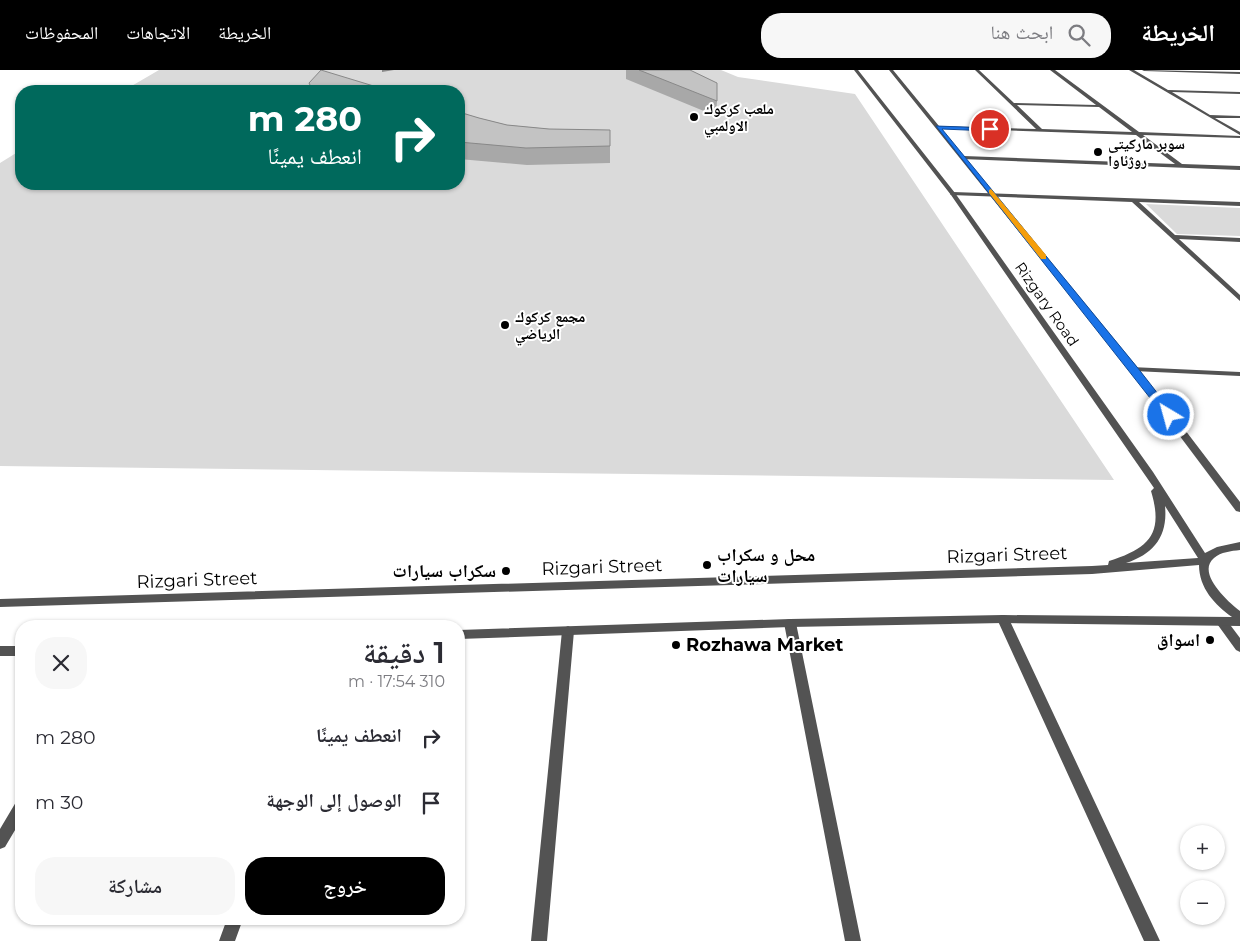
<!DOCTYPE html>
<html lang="ar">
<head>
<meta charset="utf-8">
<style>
  body { margin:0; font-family:Montserrat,"Noto Naskh Arabic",sans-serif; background:#f7f7f7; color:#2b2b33; direction:rtl; height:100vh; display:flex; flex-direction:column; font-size:19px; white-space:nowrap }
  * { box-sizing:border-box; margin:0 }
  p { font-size:16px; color:#7c7c81 }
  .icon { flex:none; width:28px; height:28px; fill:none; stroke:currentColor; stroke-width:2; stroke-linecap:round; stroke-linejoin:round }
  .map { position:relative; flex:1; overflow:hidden; direction:ltr }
  .drawer { position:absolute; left:15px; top:550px; width:450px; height:305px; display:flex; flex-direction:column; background:#fff; border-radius:20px; box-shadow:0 1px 4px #0004; direction:rtl }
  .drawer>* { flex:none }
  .guide { position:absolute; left:15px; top:15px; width:450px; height:105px; border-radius:20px; box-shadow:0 1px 4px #0004; direction:rtl; background:#00695c; color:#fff; overflow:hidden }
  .controls { position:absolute; left:1180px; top:755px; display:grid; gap:10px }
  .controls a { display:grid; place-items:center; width:45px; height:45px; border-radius:50%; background:#fff; box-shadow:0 1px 4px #0004; font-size:25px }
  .pin { position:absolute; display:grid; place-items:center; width:42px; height:42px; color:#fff; margin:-21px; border:2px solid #fff; border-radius:50%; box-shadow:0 1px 5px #0007 }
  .me { position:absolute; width:55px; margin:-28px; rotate:323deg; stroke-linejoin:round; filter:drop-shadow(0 0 4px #0008) }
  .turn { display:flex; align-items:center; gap:18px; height:105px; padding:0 20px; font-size:22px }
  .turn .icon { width:65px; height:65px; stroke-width:2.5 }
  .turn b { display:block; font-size:35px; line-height:42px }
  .round { display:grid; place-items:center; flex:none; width:52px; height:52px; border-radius:20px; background:#f7f7f7 }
  .overview { display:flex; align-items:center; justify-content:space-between; height:85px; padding:0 20px }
  h1 { font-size:30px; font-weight:600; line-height:38px }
  .cta { display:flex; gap:10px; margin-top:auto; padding:10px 20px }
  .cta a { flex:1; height:58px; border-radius:20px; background:#000; color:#fff; font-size:20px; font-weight:600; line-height:58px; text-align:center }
  .cta a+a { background:#f7f7f7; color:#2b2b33 }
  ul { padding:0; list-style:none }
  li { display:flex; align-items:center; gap:15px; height:65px; padding:0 20px }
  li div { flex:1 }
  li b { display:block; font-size:19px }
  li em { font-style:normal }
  header { display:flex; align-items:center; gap:30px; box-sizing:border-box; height:70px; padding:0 25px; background:#000; color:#fff }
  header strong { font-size:24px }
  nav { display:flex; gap:28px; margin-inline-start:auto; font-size:18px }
  .search { width:350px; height:45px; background:#f7f7f7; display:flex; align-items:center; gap:12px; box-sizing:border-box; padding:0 18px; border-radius:20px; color:#7c7c81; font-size:19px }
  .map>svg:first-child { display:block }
  .green { fill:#dadada }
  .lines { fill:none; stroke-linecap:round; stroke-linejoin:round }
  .minor { fill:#535353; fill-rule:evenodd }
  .tertiary { fill:#535353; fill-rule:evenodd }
  .wall { fill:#a8a8a8 }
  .shaded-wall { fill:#888 }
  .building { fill:#c3c3c3; stroke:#888 }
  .route { fill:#1a73e8; stroke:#114b97 }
  .slow { fill:#f59e0b }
  .poi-dot { fill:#000; stroke:#fff; stroke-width:2 }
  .labels { text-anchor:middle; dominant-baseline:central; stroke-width:4; stroke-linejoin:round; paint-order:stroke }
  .far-poi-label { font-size:15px; font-weight:bold; fill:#000; stroke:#fff; text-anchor:start }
  .far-street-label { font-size:15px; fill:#000; stroke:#fff }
  .poi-label { font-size:18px; font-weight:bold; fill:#000; stroke:#fff; text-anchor:start }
  .street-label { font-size:18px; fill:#000; stroke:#fff }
</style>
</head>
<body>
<header>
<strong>الخريطة</strong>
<div class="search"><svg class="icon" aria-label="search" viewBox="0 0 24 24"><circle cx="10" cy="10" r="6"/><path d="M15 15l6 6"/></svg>ابحث هنا</div>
<nav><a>الخريطة</a><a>الاتجاهات</a><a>المحفوظات</a></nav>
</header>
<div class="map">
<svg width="1240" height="871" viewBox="0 0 1240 871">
  <rect width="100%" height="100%" fill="#fff"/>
  <path class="green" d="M159,0H721L738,7L855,24L1114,410L0,396V93L21,80V114H459V21H123Z
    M1146,134L1240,138V166L1177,164Z"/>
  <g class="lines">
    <path class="minor" d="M975,0H979L1014,33L1096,35L1050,0H1055L1139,62L1240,66V68L1143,65L1182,94L1240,96V100L962,89L964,86L1175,94L1136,65L936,58L938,56L1036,59ZM1017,35L1099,37L1132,62L1042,59Z
      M1129,0H1134L1168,20L1240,22V24L1172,22L1210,45L1240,46V48H1215L1240,62V65Z
      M1142,0L1240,2V4L1144,1Z
      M953,122L1240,132V136L1139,132L1175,165L1240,168V172L1179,169L1240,225V231L1132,132L951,125L950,124Z
      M1131,297L1240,302V306L1134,301L1130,299Z
      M1003,545L1007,546L1009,549L1160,871H1144L997,549L999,546Z
      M1221,547L1225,548L1240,568V582L1236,580L1215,551L1217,548Z
      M790,549L794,550L796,553L861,871H845L784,553L786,550Z
      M568,556L572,558L574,561L547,871H531L562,561L564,558Z
      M21,730V750L5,777L0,779V759L16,732Z
      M227,849H243L235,871H219Z"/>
    <path class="tertiary" d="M854,0H858L955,123L1153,402L1205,483L1217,477L1240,472V480C1231,481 1221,482 1214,488C1196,503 1228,532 1240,541V556L1003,553L790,557L459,569V560L790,549L1003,545L1232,547C1215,535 1199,518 1199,495L1092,504L0,537V529L1092,496L1108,495L1109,491C1149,478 1164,464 1151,421L1154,418L951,125ZM1165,436L1198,488L1126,493C1154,484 1168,466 1165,436Z
      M889,0H893L1137,297L1240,432V442L1236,441L1131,301Z
      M0,576H21V586H0Z"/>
  </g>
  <path class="wall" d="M626,0H690L717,31L716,46L626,9Z
    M459,42L479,48L507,55L549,59L610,60V93L527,95L459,89Z"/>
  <path class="shaded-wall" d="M382,0H394L382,2Z"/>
  <path class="building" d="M321,0L390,21H313L309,13Z
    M639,0H690L717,13V31Z
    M459,42L479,48L507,55L549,59L610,60V76L526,78L459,72Z"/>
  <path class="route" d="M936,56L992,58L990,61L942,59L1137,297L1173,343V347H1165Z"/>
  <path class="slow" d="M991,119L1046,185V189H1041L989,123V120Z"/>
  <g class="poi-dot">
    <circle cx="694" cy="47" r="5"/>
    <circle cx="1098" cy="82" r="5"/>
    <circle cx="505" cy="255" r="5"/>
    <circle cx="707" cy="495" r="5"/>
    <circle cx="506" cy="501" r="5"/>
    <circle cx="1210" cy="570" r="5"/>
    <circle cx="676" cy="575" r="5"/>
  </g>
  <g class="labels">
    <g class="far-poi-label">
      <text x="704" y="38">ملعب كركوك<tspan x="704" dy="17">الاولمبي</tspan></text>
      <text x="1108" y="73">سوبر ماركيتى<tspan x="1108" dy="17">روژئاوا</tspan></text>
      <text x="515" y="246">مجمع كركوك<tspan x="515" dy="17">الرياضي</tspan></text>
    </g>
    <g class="far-street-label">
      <text transform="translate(1047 234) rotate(55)">Rizgary Road</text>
    </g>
    <g class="poi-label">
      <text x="717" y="485">محل و سكراب<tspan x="717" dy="21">سيارات</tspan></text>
      <text x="496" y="501" text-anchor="end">سكراب سيارات</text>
      <text x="1200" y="570" text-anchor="end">اسواق</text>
      <text x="686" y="575">Rozhawa Market</text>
    </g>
    <g class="street-label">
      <text transform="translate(1007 485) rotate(-2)">Rizgari Street</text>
      <text transform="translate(602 497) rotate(-2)">Rizgari Street</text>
      <text transform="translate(197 510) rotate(-2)">Rizgari Street</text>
    </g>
  </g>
</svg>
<div class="controls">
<a>+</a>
<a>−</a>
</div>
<div class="pin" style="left:990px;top:59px;background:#d93025"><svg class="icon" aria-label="arrive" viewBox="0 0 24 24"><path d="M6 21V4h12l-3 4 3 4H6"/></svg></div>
<svg class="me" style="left:1169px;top:345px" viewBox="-20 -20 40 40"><circle r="17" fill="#1a73e8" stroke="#fff" stroke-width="3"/><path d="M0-11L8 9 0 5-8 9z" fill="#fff"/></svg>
<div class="guide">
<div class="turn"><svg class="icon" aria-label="right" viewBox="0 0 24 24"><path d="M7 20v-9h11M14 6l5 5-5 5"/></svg><div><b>280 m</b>انعطف يمينًا</div></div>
</div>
<section class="drawer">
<div class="overview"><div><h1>1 دقيقة</h1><p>310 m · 17:54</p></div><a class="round"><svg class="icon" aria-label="close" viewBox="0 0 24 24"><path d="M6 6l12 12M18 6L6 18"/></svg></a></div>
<ul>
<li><svg class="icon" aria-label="right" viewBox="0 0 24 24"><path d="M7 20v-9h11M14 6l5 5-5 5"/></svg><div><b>انعطف يمينًا</b></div><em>280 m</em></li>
<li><svg class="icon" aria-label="arrive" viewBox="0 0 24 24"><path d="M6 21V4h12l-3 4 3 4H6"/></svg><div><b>الوصول إلى الوجهة</b></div><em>30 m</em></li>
</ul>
<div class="cta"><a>خروج</a><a>مشاركة</a></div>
</section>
</div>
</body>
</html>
